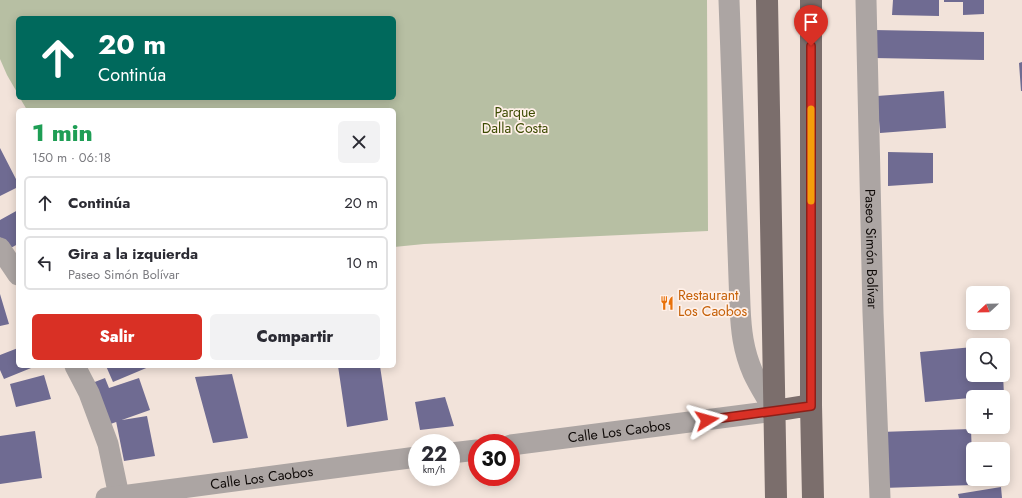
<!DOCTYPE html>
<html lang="es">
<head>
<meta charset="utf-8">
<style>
  body { margin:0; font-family:Jost,sans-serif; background:#f2f2f3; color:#2b2b33; height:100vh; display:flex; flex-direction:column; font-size:15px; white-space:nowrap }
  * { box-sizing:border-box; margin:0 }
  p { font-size:13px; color:#7c7c81 }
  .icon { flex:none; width:22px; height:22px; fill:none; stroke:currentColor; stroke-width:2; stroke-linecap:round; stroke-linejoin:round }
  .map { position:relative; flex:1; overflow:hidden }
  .side { position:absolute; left:16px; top:108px; width:380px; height:260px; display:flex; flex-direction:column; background:#fff; border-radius:6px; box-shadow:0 2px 10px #0003 }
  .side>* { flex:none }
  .guide { position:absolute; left:16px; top:16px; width:380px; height:84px; border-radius:6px; box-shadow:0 2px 10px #0003; background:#00695c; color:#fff; overflow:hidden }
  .needle { width:26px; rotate:248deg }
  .tools { position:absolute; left:966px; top:286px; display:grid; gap:8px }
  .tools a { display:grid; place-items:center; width:44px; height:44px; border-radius:6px; background:#fff; box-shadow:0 2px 10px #0003; font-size:20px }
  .speed { position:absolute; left:408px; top:434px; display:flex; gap:8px; font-size:20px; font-weight:700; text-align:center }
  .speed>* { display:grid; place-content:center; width:52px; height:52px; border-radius:50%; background:#fff; box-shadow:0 2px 10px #0003; line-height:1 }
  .speed small { font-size:10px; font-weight:400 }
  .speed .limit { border:6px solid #d22; background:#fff; color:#111 }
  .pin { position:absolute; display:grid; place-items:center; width:34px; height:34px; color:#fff; margin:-41px -17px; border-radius:50% 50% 50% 0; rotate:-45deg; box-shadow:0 0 4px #0007 }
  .pin .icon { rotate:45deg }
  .me { position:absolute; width:44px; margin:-22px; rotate:82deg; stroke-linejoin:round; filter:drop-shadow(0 0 3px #0008) }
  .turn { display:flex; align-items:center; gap:14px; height:84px; padding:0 16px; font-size:18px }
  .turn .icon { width:52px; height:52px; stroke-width:2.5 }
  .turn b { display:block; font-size:28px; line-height:34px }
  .round { display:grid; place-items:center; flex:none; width:42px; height:42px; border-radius:6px; background:#f2f2f3 }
  .head { display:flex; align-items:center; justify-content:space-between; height:68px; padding:0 16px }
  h1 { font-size:24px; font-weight:800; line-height:30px; color:#1e9e55 }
  .button { display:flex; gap:8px; margin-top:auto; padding:8px 16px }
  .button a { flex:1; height:46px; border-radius:6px; background:#d93025; color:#fff; font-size:16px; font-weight:800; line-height:46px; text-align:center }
  .button a+a { background:#f2f2f3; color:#2b2b33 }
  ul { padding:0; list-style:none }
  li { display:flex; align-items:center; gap:12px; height:54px; margin:0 8px 6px; padding:0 8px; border:2px solid #e1e1e2; border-radius:6px }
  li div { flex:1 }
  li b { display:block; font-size:15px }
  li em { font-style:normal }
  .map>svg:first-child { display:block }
  .green { fill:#b7bfa3 }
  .building { fill:#6f6b92 }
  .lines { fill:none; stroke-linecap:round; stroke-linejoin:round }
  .minor { stroke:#aca5a3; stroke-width:21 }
  .major { stroke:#7b6e6c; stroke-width:22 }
  .route-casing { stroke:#8d1f18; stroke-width:10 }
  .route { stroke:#d93025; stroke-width:7 }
  .slow { stroke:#f59e0b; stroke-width:7 }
  .labels { text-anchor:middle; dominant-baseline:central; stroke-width:3.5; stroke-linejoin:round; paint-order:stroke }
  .park-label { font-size:14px; fill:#3d4b03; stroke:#fff0e8 }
  .street-label { font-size:14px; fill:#0f0a08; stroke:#fff0e8 }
  .food-label { font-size:14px; fill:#c56008; stroke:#fff0e8; text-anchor:start }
</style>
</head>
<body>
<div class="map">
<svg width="1022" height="498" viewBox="0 0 1022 498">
  <rect width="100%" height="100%" fill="#f2e3da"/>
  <path class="green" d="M0,0H707L708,231L424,244L394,247V110H27L20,98H394V18H18V94L7,75L0,59Z"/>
  <path class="building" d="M893,0H939V16L892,15Z
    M944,0H984V14L963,15V2H944Z
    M873,30L984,32V60L873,58Z
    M1022,62V91H1021L1019,63Z
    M944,91L946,128L880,133L877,96Z
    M0,148L18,183V187L0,196Z
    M888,152L933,153V183L888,186Z
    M18,210V244L7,250L0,237V220Z
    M0,294L9,324L0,326Z
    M973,347V375H1003L1004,395L925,402L920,352Z
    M18,348V366H36L4,379L0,370V355Z
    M106,366H151L113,382Z
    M338,366H380L388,420L347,427Z
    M232,374L248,438L213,443L195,377Z
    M44,375L51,399L16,407L10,384Z
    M105,378L109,388L139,378L150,410L102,427L87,385Z
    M445,397L454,426L420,430L415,402Z
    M147,416L155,456L124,461L116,421Z
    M971,429L973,485L883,488L880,432Z
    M35,431L42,478L0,484V436Z
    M1001,487L1002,498H959L958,494Z"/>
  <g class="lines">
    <g class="minor">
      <path id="s1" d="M866,0L873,313L880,498"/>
      <path d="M0,248L18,275"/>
      <path d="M75,366L89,393L108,444L119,496"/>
      <path id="s2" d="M511,445L774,411C767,398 759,386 753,373C743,350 741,330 740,306L729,0"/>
      <path d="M451,453L477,450"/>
      <path id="s3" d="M106,498L417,457"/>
    </g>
    <path class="major" d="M767,0L776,498
      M811,0V405L813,498
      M774,411L811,405"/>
  </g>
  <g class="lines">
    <defs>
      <path id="route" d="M707,420L811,406V46"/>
    </defs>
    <use href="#route" class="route-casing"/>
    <use href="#route" class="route"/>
    <path class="slow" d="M811,109V201"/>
  </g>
  <defs>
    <symbol id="restaurant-bare" viewBox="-9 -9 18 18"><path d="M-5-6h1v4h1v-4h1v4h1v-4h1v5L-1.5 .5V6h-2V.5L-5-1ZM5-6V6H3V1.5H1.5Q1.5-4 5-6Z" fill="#e8710a" stroke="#fff0e8" stroke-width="2.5" paint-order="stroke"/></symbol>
  </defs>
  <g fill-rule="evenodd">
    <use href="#restaurant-bare" x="657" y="293" width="20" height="20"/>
  </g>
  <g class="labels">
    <g class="park-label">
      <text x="515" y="112">Parque<tspan x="515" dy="16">Dalla Costa</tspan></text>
    </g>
    <g class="street-label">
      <text stroke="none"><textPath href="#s1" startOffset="249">Paseo Simón Bolívar</textPath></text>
      <text stroke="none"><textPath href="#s2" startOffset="109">Calle Los Caobos</textPath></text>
      <text stroke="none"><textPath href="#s3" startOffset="157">Calle Los Caobos</textPath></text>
    </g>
    <g class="food-label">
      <text x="678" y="295">Restaurant<tspan x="678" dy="16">Los Caobos</tspan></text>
    </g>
  </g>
</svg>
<div class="tools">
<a><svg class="needle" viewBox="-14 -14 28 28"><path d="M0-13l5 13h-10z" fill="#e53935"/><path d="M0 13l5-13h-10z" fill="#7c7c81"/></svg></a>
<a><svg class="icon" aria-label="search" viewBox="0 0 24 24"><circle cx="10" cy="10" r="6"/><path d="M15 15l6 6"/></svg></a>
<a>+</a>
<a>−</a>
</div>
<div class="speed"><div>22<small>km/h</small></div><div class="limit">30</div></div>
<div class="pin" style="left:811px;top:46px;background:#d93025"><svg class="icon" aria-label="arrive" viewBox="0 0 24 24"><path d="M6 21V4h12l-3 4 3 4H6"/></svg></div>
<svg class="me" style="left:707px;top:420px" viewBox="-20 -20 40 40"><path d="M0-17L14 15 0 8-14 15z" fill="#d93025" stroke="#fff" stroke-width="4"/></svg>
<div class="guide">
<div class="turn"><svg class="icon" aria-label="ahead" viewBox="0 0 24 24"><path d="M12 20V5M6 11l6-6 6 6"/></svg><div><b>20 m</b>Continúa</div></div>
</div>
<section class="side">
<div class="head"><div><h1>1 min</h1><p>150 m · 06:18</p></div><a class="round"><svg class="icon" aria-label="close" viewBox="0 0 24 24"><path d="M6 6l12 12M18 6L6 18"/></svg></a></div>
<ul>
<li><svg class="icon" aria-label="ahead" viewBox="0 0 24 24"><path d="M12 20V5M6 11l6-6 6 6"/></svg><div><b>Continúa</b></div><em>20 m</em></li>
<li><svg class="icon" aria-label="left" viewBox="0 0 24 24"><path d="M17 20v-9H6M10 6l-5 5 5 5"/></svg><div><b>Gira a la izquierda</b><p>Paseo Simón Bolívar</p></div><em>10 m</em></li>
</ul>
<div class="button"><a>Salir</a><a>Compartir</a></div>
</section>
</div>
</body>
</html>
